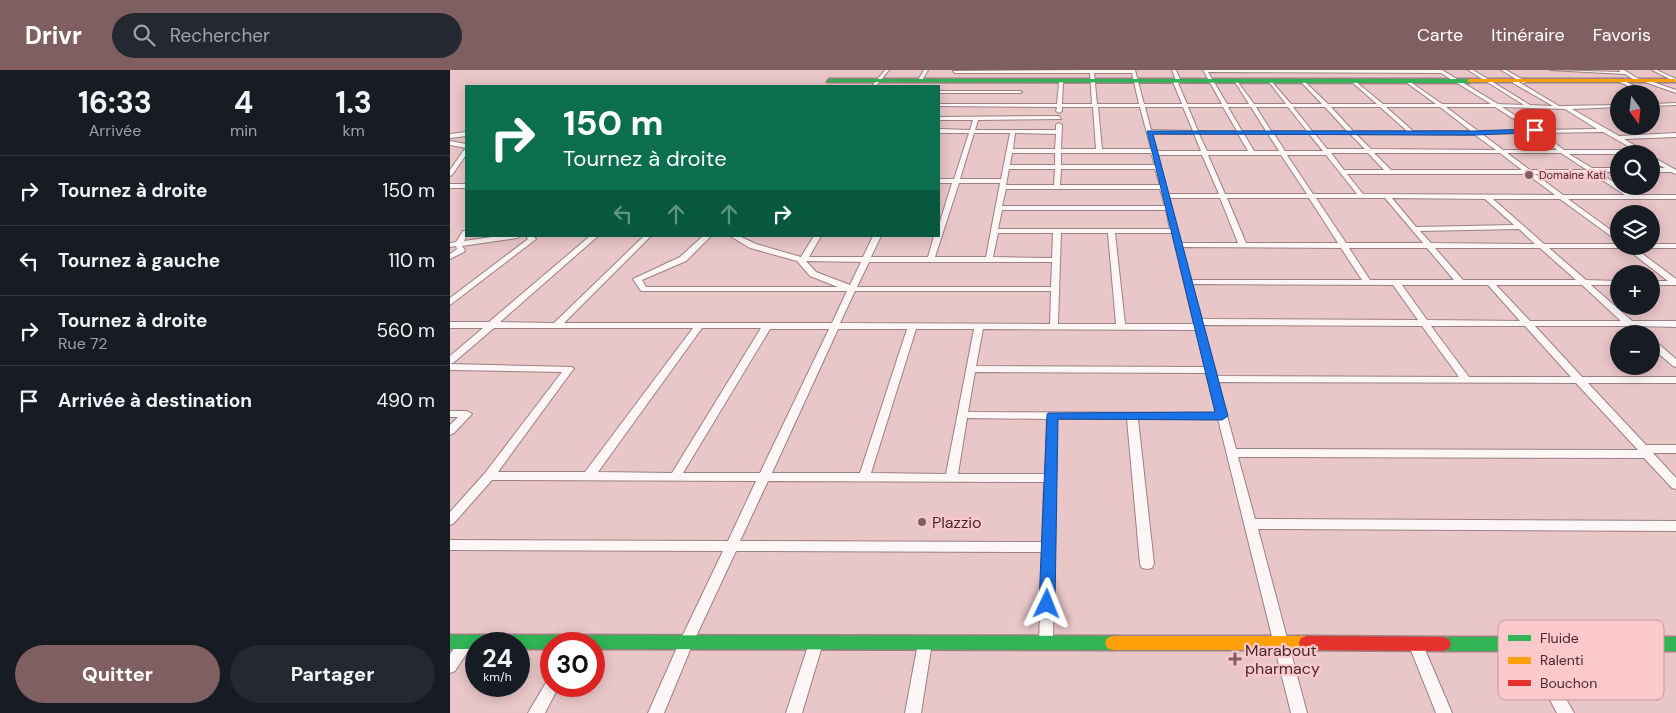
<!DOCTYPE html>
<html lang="fr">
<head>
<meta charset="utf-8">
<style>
  body { margin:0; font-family:"DM Sans",sans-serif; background:#242831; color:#f1f3f6; height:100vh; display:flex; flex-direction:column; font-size:19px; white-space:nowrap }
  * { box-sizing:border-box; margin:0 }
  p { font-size:16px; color:#9ea1a6 }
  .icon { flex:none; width:28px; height:28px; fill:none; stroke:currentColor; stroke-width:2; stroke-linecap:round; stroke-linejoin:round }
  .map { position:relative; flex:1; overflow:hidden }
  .drawer { display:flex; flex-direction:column; background:#171b24; width:450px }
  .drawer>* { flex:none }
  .hud { position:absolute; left:15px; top:15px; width:475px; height:152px; border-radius:0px; box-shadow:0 2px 12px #0003; background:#0b6e4f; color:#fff; overflow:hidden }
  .needle { width:32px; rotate:165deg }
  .buttons { position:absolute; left:1160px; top:15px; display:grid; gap:10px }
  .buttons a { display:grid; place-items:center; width:50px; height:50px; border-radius:50%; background:#171b24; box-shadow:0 2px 12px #0003; font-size:25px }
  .speed { position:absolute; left:15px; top:562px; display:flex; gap:10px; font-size:25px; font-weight:700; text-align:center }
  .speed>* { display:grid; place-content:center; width:65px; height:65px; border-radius:50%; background:#171b24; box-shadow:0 2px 12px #0003; line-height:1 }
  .speed small { font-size:12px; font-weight:400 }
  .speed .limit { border:8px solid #d22; background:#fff; color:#111 }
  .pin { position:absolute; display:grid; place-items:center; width:42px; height:42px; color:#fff; margin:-21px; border-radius:10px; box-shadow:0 2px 8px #0006 }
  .me { position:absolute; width:55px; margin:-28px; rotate:2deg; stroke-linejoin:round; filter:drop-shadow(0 0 4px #0008) }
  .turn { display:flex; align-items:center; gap:18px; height:105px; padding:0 15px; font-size:22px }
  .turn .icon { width:65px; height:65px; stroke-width:2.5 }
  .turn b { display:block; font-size:35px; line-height:42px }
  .lanes { display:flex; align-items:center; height:48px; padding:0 15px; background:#0003; justify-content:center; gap:25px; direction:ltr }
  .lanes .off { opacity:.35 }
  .eta { display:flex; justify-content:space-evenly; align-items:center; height:85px; text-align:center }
  .eta b { font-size:30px; font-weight:700; line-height:35px }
  .button { display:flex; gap:10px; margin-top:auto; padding:10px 15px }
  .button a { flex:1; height:58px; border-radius:30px; background:#805f61; color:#fff; font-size:20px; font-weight:700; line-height:58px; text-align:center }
  .button a+a { background:#242831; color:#f1f3f6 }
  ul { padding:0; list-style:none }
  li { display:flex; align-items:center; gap:15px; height:70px; padding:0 15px; border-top:1px solid #363941 }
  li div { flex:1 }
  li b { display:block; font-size:19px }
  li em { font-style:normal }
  header { display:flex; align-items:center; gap:30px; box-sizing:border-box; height:70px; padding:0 25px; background:#805f61; color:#fff }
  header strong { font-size:24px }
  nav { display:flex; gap:28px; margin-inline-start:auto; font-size:18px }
  .search { width:350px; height:45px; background:#242831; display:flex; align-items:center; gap:12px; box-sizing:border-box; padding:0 18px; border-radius:28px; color:#9ea1a6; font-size:19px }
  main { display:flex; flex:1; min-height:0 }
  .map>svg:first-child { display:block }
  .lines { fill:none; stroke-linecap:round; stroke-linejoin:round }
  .street-casing { stroke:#9c8082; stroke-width:2 }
  .fast-casing { stroke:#9c8082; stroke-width:3 }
  .slow-casing { stroke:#9c8082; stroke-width:3 }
  .jam-casing { stroke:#9c8082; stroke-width:3 }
  .street { fill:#fcf6f7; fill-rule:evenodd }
  .fast { fill:#30b455; fill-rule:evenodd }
  .slow { fill:#ff9f0a; fill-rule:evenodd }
  .jam { fill:#e5322d; fill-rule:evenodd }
  .route { fill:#1a73e8; stroke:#114b97 }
  .poi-dot { fill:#805f61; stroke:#fbc9cc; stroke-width:2 }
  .labels { text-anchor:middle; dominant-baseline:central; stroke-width:4.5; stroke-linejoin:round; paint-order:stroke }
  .far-poi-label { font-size:11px; fill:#47272a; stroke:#fbc9cc; text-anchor:start }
  .near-poi-label { font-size:16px; fill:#47272a; stroke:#fbc9cc; text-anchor:start }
  .key { fill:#fbc9cc; stroke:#c5989b; stroke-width:1 }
  .key-label { font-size:14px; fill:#47272a }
</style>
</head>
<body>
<header>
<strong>Drivr</strong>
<div class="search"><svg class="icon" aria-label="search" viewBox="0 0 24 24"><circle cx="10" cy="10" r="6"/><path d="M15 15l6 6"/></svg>Rechercher</div>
<nav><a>Carte</a><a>Itinéraire</a><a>Favoris</a></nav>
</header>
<main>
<section class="drawer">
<div class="eta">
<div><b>16:33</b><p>Arrivée</p></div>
<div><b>4</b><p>min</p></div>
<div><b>1.3</b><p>km</p></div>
</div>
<ul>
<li><svg class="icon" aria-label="right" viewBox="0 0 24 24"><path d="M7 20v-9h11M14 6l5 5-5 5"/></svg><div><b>Tournez à droite</b></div><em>150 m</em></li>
<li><svg class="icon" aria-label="left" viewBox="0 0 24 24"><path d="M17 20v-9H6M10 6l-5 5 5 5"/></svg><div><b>Tournez à gauche</b></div><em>110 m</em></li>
<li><svg class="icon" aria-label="right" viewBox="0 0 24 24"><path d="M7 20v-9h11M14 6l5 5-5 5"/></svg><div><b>Tournez à droite</b><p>Rue 72</p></div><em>560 m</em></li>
<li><svg class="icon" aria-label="arrive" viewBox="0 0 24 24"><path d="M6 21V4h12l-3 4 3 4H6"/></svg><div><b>Arrivée à destination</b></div><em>490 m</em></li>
</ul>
<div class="button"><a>Quitter</a><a>Partager</a></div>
</section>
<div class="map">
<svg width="1226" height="643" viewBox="0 0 1226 643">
  <rect width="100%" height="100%" fill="#e9c6c8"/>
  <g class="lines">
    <defs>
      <path id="street" d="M435,0H439L426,16H422Z
        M474,0H478L471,12H467Z
        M640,0H685L694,34H732L723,12L726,11L722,0H726L731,12L728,13L737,34H772L753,0H992L1048,34L1074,35L1018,0H1023L1080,35L1103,36L1063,13V11H1067L1109,36L1169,35V37L1122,39L1169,66L1226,63V67L1174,69L1192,80L1193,82L1190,84H1119L1142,98H1169V102H1148L1184,125H1226V129H1118L1169,166V172L1110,129H1043L1094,174H1169V176H1173L1169,178H1099L1136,210L1169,211V215H1141L1182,251H1226V257L1188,256L1195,264H1185L1177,256H1085L1132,307H1226V313H1138L1196,375H1226V383H1203L1226,408V419L1222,418L1194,388L788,387L805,449L1226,451V461L808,459L857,643H841L768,349H688L704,494L702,498L697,499L692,498L690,494L677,349H607L603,573L601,578L596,579L591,578L589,573L592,482L286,481L243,573L214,643H198L229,573L273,481L0,480V470L278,471L306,411L42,410L4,453L0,455V442L35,403L112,302L0,300V294L122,297L124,299L122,301L48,402H135L243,258H44L3,293L0,294V286L33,258H0V252H39L140,166H148L50,252L104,253L194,166H201L114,253H382L397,221H191L183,209L230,187L253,166H261L236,191L192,210L196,217H388L360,206L347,191L300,178L280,166H289L306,174L351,187L364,166H371L359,187H413L423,166H431L421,187H478L484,166H489V155L502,113H489V109H504L519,63H489V59L520,60L523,50H489V47L609,46L611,49L528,50L525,60H606V55L609,53L612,55L611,79H646L643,37H612V41L609,43L606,41L607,37L489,36V34H607L609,12L611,11L613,12L612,34H642L640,3H505L503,1ZM758,2L991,3L1041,34H992L959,11L957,13L986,34H933L905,11L903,13L927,34H878L854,11L852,13L872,34H841L821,11L819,12L836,34H804L787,11L785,12L799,34H777ZM644,3H682L689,34H647ZM648,37H690L701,79H652ZM695,37H733L743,61L701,60ZM738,37H773L787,61H748ZM778,37H801L816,61H792ZM806,37H838L857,61H821ZM843,37H875L897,61H862ZM881,37H930L957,61H903ZM936,37H990L1021,61H963ZM996,37H1045L1081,60L1028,61ZM1052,37L1115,39L1147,59L1088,60ZM1153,62L1185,80H1114L1092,63ZM524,63H560L551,109H510ZM565,63L606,64L605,79H563ZM1086,63L1107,80H1053L1032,64ZM702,64H744L751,81H707ZM749,64H788L798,81H757ZM794,64H818L829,81H804ZM824,64H859L873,81H835ZM865,64H900L915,79H877ZM906,64L1025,65L1046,80L921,79ZM562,83H605V95H560ZM611,83H701L705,95H611ZM881,83H918L934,100H894ZM924,83H1050L1072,100H941ZM1057,83H1111L1137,100H1080ZM708,85H752L769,124H718ZM758,85H831L857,124H775ZM837,85H876L907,124H863ZM559,99H605L604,115H556ZM611,99H705L710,115H610ZM897,104H1077L1105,125L913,124ZM1085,104H1143L1175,125H1113ZM509,113H550L536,187H485ZM556,119H710L715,136H552ZM719,128H770L788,173H731ZM777,128H859L888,173H796ZM866,128H935L973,173H896ZM942,128L1035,129L1064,155L966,157ZM552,140H716L720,159H548ZM1069,159L1085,174L981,173L970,161ZM548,163H603L602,188L543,187ZM611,163H658L666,254H608ZM665,163H722L744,254H675ZM732,177L891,178L912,210H741ZM899,178H977L1004,210H920ZM985,178H1090L1126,210H1013ZM356,191L411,192L400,215L366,202ZM419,192H602L601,217H407ZM742,214L943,215L968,250L752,249ZM952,215H1038L1070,251L977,250ZM1046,215H1132L1171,251H1080ZM405,221H601L600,254L390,253ZM753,255L972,256L1009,307L767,306ZM981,256H1075L1121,307H1019ZM252,258H311L222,403L148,402ZM320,259H379L310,403H233ZM388,259H457L410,403H322ZM466,259H524L496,404L421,403ZM533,259L746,260L755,297L526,296ZM525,302L756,303L766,343L518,342ZM768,312L1126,313L1188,380L786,379ZM517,348L597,349L595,404H508ZM318,411L594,412L592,472L290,471Z
        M1051,0H1056L1077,12L1073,13Z
        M1100,0L1170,2L1169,0H1174L1192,11L1188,12L1175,4Z
        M1202,0H1207L1226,9V12Z
        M1172,10L1200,23V24H1194L1170,12Z
        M1197,10L1226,20V23L1195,12Z
        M489,21H570L572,22L570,23H489Z
        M1226,33V35L1201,36V34Z
        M16,62V66L0,68V64Z
        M0,71L16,74V78L0,75Z
        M16,79V85L2,105L0,106V100L14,80Z
        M1201,86L1226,100V104L1221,102H1201V98H1215L1201,91Z
        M0,114H16V118H0Z
        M13,161H16L17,166L14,171L49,166H70L67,168L12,176L15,180L14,182L0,189V184L7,179L6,176L0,177V173L6,172Z
        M76,166H83L86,169L0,235V228L78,169Z
        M1201,174H1226V178H1198L1197,176H1201Z
        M1173,176H1182L1226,209V215H1201V211H1218Z
        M1201,269L1204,270L1226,289V297L1223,296L1201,277Z
        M0,341H17L22,344L4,363L0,365V355L8,347H0Z
        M17,566L22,567L24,572L5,601L0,603V584L12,567Z
        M366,567L371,568L373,573L352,643H336L359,573L361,568Z
        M475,567L480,568L482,573L471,643H455L468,573L470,568Z
        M965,567L970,568L1002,643H986L958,573L960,568Z
        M1077,568L1082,569L1124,643H1107L1070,574L1072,569Z
        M101,609V616H109L95,643H78L97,611Z"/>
      <path id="fast" d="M379,9H1019L1022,11L1019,13L377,12Z
        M0,565L663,566L669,568L671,573L669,578L663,580L144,579V574H101V579H69V574H26V579H0Z
        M993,567H1226V581H993L987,579L985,574L987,569Z"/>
      <path id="slow" d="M1019,9H1225L1226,12H1017Z
        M663,566H857L863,568L865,573L863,578L857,580H663L657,578L655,573L657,568Z"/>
      <path id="jam" d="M857,566L993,567L999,569L1001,574L999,579L993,581L857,580L851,578L849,573L851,568Z"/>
    </defs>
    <use href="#street" class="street-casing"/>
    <use href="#fast" class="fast-casing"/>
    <use href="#slow" class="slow-casing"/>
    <use href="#jam" class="jam-casing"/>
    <use href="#street" class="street"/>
    <use href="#fast" class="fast"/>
    <use href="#slow" class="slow"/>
    <use href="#jam" class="jam"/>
  </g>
  <path class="route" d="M1085,59L1088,62L1026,65L703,64L778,346L772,350L608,349L605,534L602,539L597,541L591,539L589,534L597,345L598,343L765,342L697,61H1026Z"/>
  <g class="poi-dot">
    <circle cx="1079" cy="105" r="5"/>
    <circle cx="472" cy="452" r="5"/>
    <path d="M782.5 581.5h5v5h5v5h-5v5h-5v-5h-5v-5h5z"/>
  </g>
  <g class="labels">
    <g class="far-poi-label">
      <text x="1089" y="105">Domaine Kati</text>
    </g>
    <g class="near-poi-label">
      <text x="482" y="452">Plazzio</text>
      <text x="795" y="580">Marabout<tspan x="795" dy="18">pharmacy</tspan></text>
    </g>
  </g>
  <rect x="1048" y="550" width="166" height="80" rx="8" class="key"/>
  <rect x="1058" y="565" width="23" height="6" fill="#30b455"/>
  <rect x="1058" y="587" width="23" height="7" fill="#ff9f0a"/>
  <rect x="1058" y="610" width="23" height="6" fill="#e5322d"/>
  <g class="key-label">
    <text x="1090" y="573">Fluide</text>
    <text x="1090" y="595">Ralenti</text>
    <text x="1090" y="618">Bouchon</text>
  </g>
</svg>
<div class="buttons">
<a><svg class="needle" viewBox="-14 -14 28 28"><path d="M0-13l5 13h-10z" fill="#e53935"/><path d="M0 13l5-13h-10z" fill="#9ea1a6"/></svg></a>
<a><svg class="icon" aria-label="search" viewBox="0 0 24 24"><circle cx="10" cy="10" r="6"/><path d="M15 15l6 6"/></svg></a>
<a><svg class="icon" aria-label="layers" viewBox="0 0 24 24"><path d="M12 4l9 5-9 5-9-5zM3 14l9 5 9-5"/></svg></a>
<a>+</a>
<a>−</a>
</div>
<div class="speed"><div>24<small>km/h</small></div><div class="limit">30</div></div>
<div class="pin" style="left:1085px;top:60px;background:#d93025"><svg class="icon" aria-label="arrive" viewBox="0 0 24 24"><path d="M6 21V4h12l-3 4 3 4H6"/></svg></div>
<svg class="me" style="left:597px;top:534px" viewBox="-20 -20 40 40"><path d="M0-17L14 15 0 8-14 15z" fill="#1a73e8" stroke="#fff" stroke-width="4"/></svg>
<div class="hud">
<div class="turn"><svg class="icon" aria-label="right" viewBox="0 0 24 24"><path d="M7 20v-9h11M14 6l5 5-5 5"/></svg><div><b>150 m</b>Tournez à droite</div></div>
<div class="lanes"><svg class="icon off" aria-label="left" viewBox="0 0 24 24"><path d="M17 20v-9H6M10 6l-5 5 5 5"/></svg><svg class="icon off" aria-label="ahead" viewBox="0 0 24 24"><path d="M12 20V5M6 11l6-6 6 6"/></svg><svg class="icon off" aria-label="ahead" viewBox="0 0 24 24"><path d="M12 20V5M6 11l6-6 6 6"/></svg><svg class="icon" aria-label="right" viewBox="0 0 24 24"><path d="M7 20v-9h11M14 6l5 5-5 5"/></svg></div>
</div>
</div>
</main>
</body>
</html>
